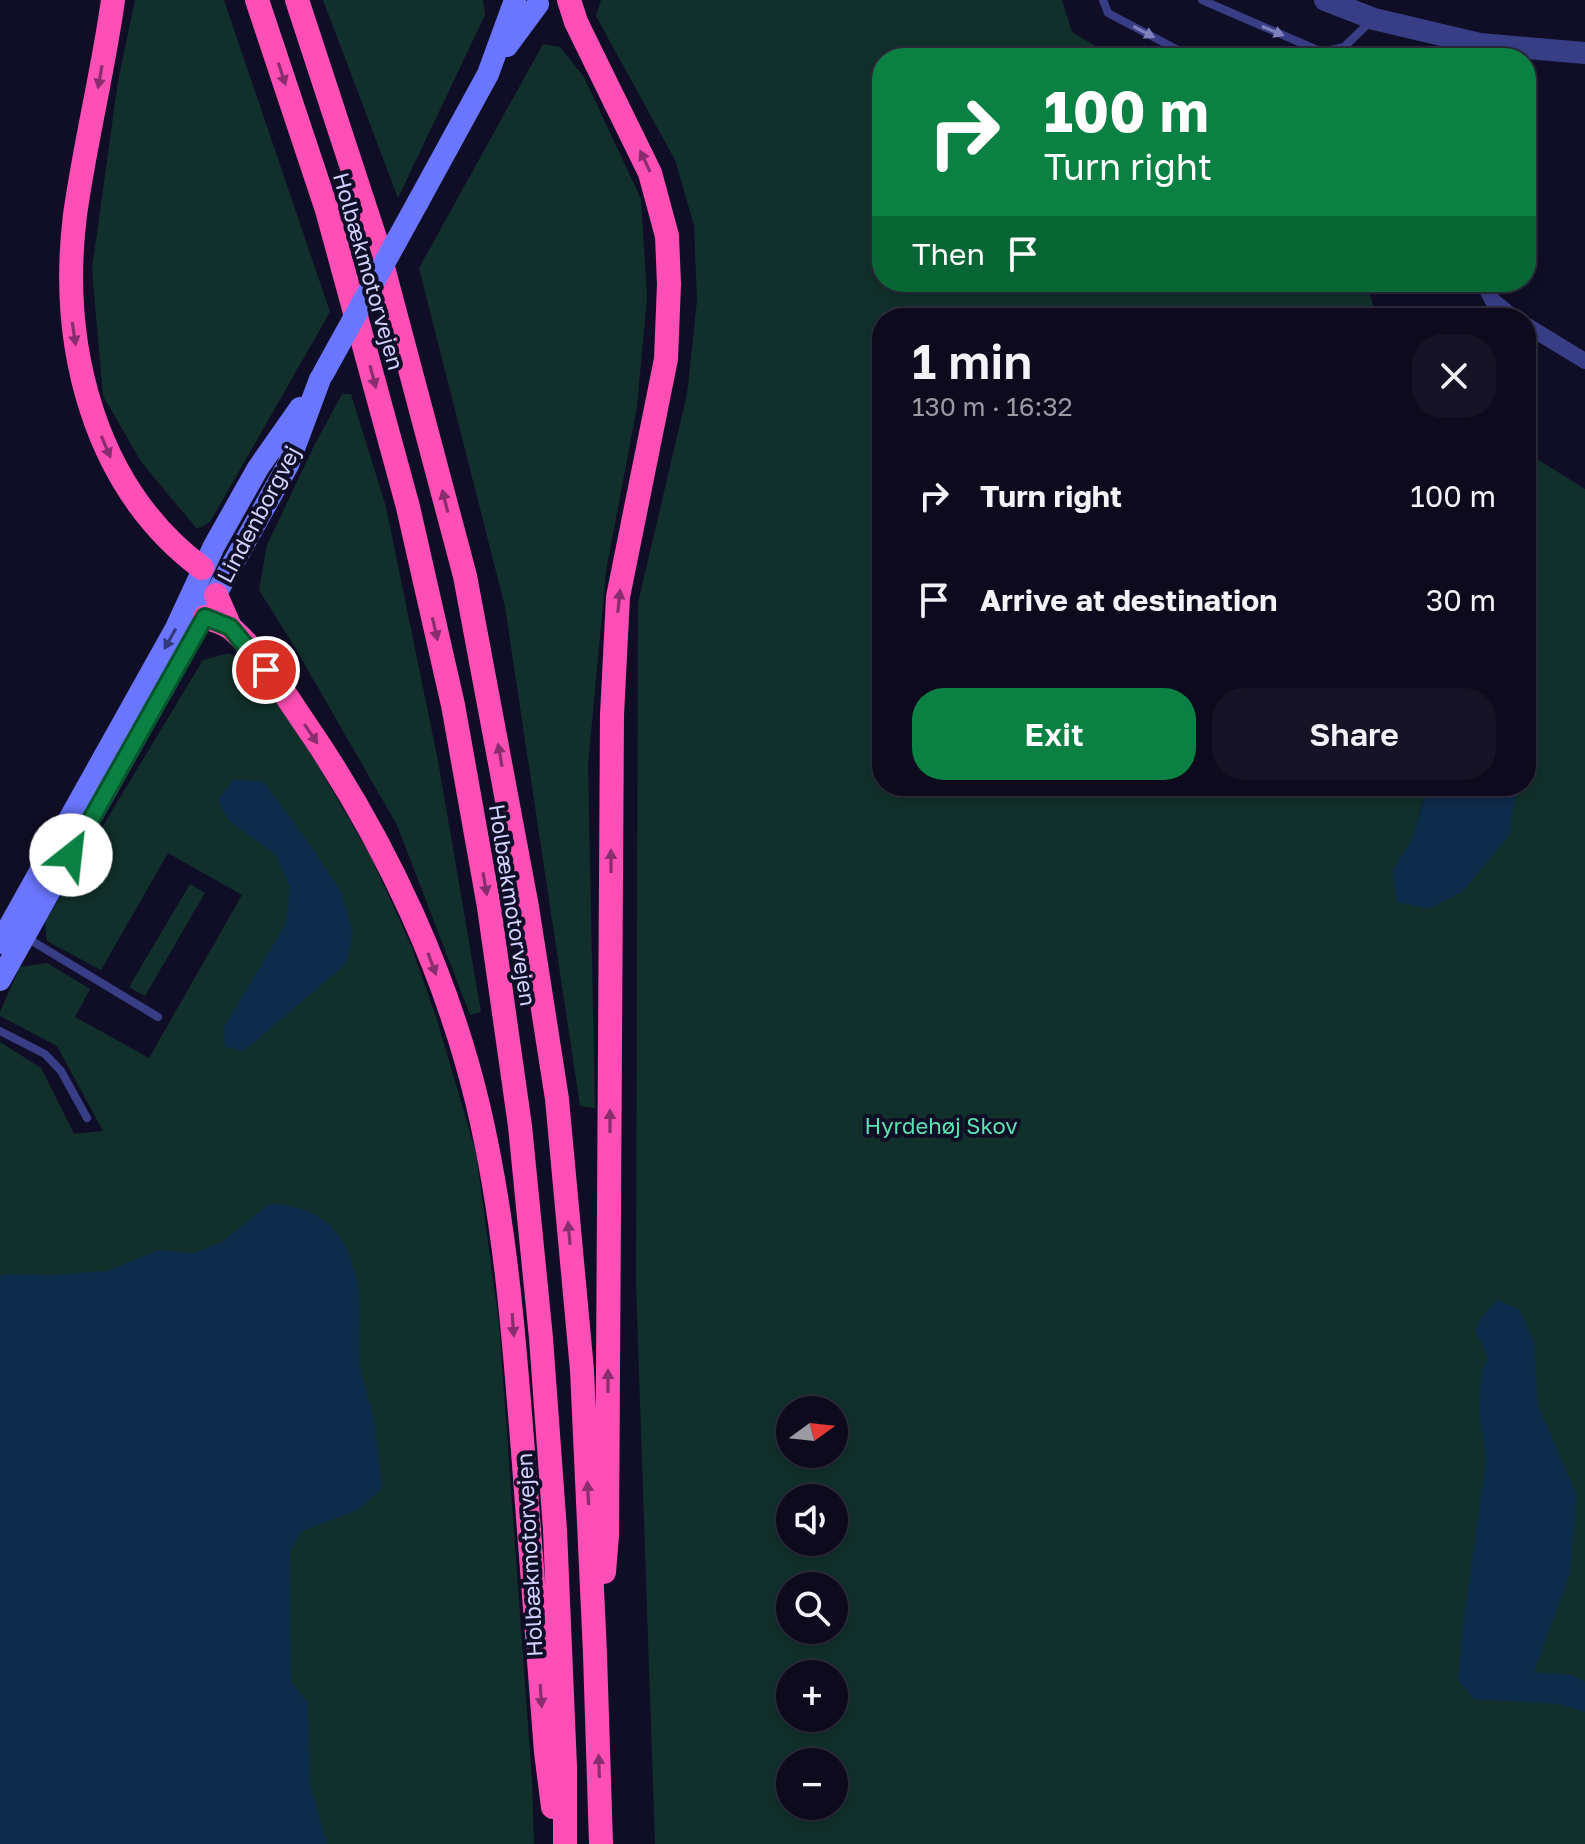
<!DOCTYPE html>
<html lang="en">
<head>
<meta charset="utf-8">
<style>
  body { margin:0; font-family:"Golos Text",sans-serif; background:#151325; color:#f1f3f6; height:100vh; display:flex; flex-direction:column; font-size:30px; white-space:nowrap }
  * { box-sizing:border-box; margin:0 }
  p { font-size:26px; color:#9a9aa3 }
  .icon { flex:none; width:44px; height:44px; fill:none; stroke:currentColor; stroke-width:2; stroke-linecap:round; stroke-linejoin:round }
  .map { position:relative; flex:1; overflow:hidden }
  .sheet { position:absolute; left:872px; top:308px; width:664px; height:488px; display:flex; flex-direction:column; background:#0c0a1c; border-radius:32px; box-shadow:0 4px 12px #0003,0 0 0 2px #2c2b3b }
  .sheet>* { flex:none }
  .hud { position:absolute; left:872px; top:48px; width:664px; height:244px; border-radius:32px; box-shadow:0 4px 12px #0003,0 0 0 2px #2c2b3b; background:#0b8043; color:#fff; overflow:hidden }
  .needle { width:52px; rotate:75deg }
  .buttons { position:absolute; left:776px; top:1396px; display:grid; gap:16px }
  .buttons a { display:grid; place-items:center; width:72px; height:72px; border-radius:50%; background:#0c0a1c; box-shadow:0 4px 12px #0003,0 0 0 2px #2c2b3b; font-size:40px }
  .pin { position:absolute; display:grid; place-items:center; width:68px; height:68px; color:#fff; margin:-34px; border:4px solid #fff; border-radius:50%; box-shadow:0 2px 8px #0007 }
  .me { position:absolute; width:88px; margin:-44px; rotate:29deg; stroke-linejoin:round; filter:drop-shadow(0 0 6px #0008) }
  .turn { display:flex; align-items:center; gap:28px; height:168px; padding:0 40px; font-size:36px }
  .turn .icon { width:104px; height:104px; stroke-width:2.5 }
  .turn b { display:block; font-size:56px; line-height:68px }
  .then { display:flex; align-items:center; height:76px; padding:0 40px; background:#0003; gap:16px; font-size:30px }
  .round { display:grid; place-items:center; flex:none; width:84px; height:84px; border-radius:32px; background:#151325 }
  .summary { display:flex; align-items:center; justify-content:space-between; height:136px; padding:0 40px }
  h1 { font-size:48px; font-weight:600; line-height:60px }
  .button { display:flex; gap:16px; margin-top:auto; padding:16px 40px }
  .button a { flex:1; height:92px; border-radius:32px; background:#0b8043; color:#fff; font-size:32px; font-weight:600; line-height:92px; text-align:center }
  .button a+a { background:#151325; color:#f1f3f6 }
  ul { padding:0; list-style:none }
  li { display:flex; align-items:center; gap:24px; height:104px; padding:0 40px }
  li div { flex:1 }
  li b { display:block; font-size:30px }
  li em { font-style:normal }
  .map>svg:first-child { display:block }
  .green { fill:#11302b; fill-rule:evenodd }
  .water { fill:#0d2b4b }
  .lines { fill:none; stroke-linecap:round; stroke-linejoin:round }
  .service { stroke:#383e86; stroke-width:8 }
  .minor { stroke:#383e86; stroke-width:16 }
  .tertiary { stroke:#383e86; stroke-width:22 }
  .secondary { stroke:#6a76ff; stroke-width:22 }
  .motorway { stroke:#ff4eb6; stroke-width:24 }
  .secondary-bridge { stroke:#6a76ff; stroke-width:22 }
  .oneway { fill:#7e81bc }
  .oneway2 { fill:#882e6e }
  .oneway3 { fill:#34387d }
  .route-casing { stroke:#07532c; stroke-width:20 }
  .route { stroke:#0b8043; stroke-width:14 }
  .labels { text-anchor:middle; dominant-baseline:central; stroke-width:8; stroke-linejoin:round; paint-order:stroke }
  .street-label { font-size:22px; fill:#d3d3ff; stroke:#100e26 }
  .park-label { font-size:22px; fill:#5ce2b2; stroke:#100e26 }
</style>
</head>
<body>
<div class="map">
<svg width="1585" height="1844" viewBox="0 0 1585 1844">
  <rect width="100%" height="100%" fill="#100e26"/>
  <path class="green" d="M135,0H224L330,312L210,522L197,529L142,463L103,396L92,269L118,81Z
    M323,0H483L485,15L398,198Z
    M601,0H1062L1072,32L1115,58H882V282H1366L1377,318H882V786H1428L1412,840L1393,869L1462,892L1508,836L1517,786H1526V452L1585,489V1844H655L636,1284L638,603L687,394L697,301L694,225L675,160L596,16ZM790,1410H834V1454H790ZM790,1498H834V1542H790ZM790,1586H834V1630H790ZM790,1674H834V1718H790ZM790,1762H834V1806H790Z
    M543,44L560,47L584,77L641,199L647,297L637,407L606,571L588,765L595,1108L580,1106L505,607L419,268Z
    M342,394H351L386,507L438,761L481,1012L470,1015L397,825L297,651L259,590L267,545L314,446Z
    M229,653L250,667L295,726L370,855L411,945L437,1020L476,1153L499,1324L532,1781L534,1844H0V1042L41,1068L74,1134L103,1131L57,1046L0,1016V1012L20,967L47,963L90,989L75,1017L149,1058L242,895L168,853L101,970L47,941L45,922L203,660Z
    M190,884L205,893L145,996L129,987Z"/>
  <path class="water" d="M233,780L263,781L315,852L342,894L353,934L346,964L244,1051L225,1047L224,1027L286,923L290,887L275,854L228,820L218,800Z
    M1428,786H1517L1509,836L1462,892L1429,909L1396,902L1393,869L1412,840Z
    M269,1204C321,1205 347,1232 357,1281C362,1307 357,1335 360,1362C362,1380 369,1398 373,1416C378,1440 379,1465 382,1489L356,1511L302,1531L290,1552L291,1682L308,1702L310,1783L327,1844H0V1276L6,1274L55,1275L107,1271L158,1250L194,1253L222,1242Z
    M1498,1300L1519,1309L1534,1341L1538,1405L1577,1496L1570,1574L1534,1672L1572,1675L1585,1682V1712L1558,1704L1474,1699L1458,1681L1462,1634L1486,1460L1479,1409L1482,1371L1488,1358L1475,1329L1484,1314Z"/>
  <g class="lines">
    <path class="service" d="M1103,0L1108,13L1193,58
      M1202,0L1322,52L1344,47L1371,21
      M27,938L158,1017
      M0,1031L45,1054L61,1071L87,1118"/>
    <path class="minor" d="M1483,282L1493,301L1514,318
      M1526,325L1585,361"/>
    <path class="tertiary" d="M1325,0L1374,19L1480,44L1585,53"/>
    <path class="secondary" d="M507,46L538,4
      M418,202L488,74L515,0
      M0,943L176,628L214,546L258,468L300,408
      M0,980L288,465L320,379"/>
    <path class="motorway" d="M113,0C103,72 85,143 75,215C59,345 93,487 202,568
      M257,0L327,210L408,507L453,705L489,907L520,1126L541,1338L555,1530L565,1767V1844
      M297,0L376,241L465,576L527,907L557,1099L582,1370L595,1654L601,1844
      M569,0L576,22L650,173L667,236L669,284L666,359L618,597L612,715L607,1535L604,1572
      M216,595L230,627
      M205,617C213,620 225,623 232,629C262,655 291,704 314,737C388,848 447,975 478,1105C505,1219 514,1336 523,1452C530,1552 538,1652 546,1752L553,1807"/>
    <path class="secondary-bridge" d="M323,374L418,202"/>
  </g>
  <defs><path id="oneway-solid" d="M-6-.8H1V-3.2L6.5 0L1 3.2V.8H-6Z" transform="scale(2)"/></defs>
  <g class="oneway">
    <use href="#oneway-solid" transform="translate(1273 31) rotate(23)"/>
    <use href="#oneway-solid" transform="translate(1144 32) rotate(28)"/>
  </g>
  <g class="oneway2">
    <use href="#oneway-solid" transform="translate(282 74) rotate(72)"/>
    <use href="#oneway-solid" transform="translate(100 77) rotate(100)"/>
    <use href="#oneway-solid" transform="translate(645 161) rotate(-115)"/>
    <use href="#oneway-solid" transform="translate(74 334) rotate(82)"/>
    <use href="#oneway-solid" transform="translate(373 377) rotate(75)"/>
    <use href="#oneway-solid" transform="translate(106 447) rotate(67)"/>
    <use href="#oneway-solid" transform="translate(445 501) rotate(-104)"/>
    <use href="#oneway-solid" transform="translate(619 601) rotate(-84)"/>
    <use href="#oneway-solid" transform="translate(435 629) rotate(77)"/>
    <use href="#oneway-solid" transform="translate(311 734) rotate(56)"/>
    <use href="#oneway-solid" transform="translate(500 755) rotate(-100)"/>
    <use href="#oneway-solid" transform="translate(611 861) rotate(-90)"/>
    <use href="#oneway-solid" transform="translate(485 884) rotate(80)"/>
    <use href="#oneway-solid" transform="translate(432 964) rotate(70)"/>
    <use href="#oneway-solid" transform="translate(610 1121) rotate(-90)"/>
    <use href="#oneway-solid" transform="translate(569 1233) rotate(-95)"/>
    <use href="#oneway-solid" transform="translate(513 1325) rotate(86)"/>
    <use href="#oneway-solid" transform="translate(608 1381) rotate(-90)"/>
    <use href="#oneway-solid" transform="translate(588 1493) rotate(-93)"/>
    <use href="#oneway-solid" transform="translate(541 1696) rotate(86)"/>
    <use href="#oneway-solid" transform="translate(599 1766) rotate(-92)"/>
  </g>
  <use class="oneway3" href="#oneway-solid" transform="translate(170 639) rotate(119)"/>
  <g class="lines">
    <defs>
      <path id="route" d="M71,855L205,617L230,627L266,670"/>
    </defs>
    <use href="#route" class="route-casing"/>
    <use href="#route" class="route"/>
  </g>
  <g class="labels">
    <g class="street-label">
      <text transform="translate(369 271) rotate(74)">Holbækmotorvejen</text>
      <text transform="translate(258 514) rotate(-62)">Lindenborgvej</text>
      <text transform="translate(513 905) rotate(81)">Holbækmotorvejen</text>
      <text transform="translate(529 1555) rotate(-93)">Holbækmotorvejen</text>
    </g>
    <g class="park-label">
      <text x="941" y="1125">Hyrdehøj Skov</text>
    </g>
  </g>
</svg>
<div class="buttons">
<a><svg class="needle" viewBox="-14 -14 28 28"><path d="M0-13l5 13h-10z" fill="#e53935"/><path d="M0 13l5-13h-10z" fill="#9a9aa3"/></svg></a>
<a><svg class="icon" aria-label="sound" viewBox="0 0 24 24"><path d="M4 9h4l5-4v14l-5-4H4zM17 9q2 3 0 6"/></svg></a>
<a><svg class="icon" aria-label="search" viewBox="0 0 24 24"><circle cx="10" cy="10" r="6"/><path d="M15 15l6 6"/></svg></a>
<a>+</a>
<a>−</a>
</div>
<div class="pin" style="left:266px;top:670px;background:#d93025"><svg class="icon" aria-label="arrive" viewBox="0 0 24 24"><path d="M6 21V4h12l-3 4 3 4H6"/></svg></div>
<svg class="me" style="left:71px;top:855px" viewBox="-20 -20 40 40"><circle r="19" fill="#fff"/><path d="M0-13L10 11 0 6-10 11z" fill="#0b8043"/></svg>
<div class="hud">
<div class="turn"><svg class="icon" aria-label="right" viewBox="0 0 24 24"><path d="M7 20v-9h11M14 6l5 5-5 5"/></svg><div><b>100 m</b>Turn right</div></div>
<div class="then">Then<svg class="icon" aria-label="arrive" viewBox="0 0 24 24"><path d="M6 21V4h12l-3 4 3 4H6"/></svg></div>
</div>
<section class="sheet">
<div class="summary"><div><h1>1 min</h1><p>130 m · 16:32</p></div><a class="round"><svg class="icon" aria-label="close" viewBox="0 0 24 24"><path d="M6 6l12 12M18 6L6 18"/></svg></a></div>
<ul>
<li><svg class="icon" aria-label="right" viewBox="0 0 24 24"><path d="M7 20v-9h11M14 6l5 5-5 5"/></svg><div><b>Turn right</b></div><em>100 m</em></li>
<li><svg class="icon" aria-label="arrive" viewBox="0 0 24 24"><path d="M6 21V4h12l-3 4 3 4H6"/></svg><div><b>Arrive at destination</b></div><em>30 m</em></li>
</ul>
<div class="button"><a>Exit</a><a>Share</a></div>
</section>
</div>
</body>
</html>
